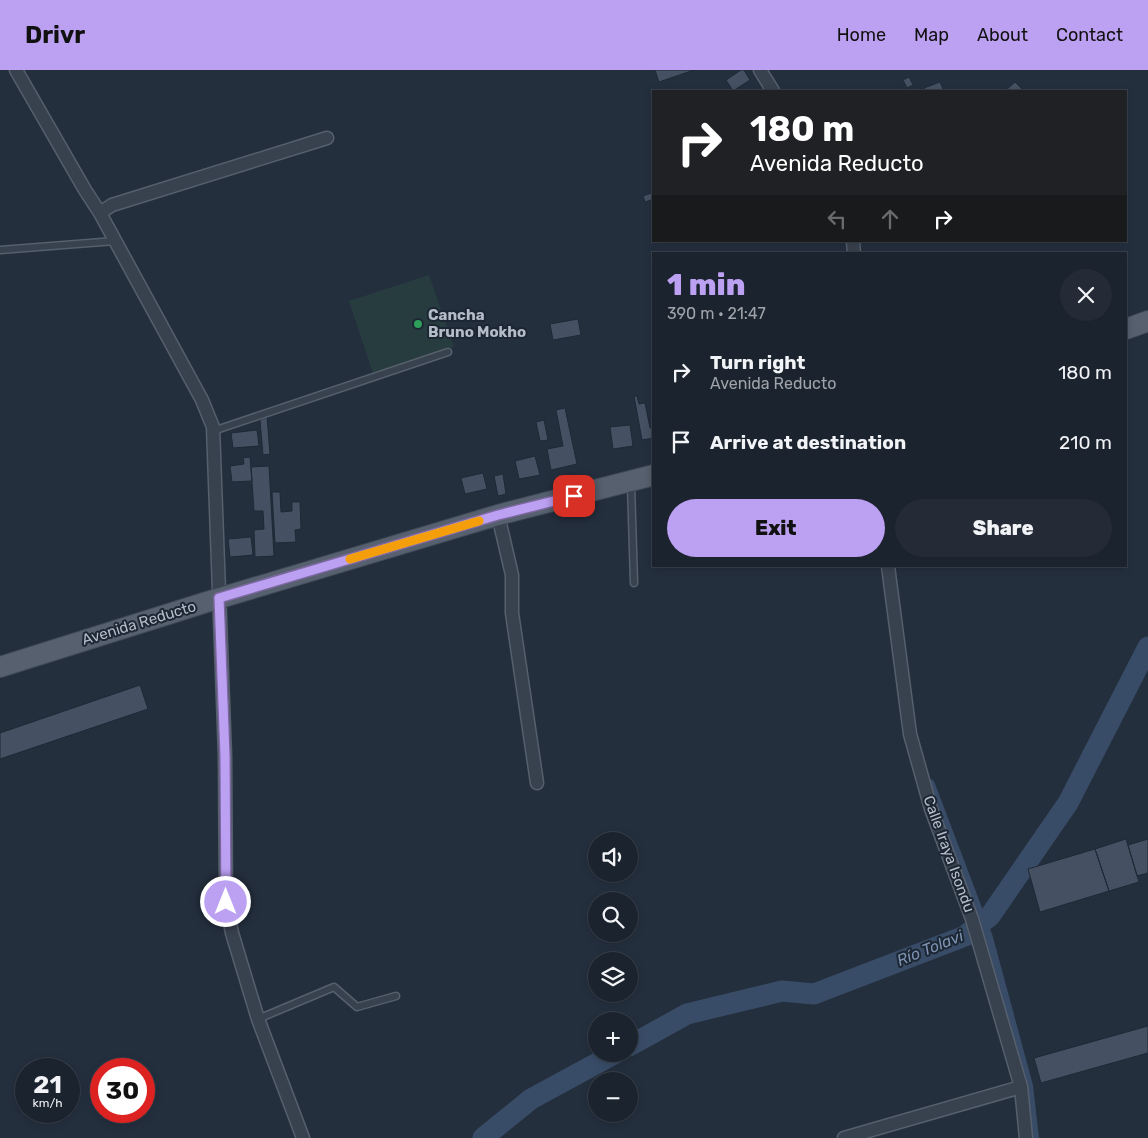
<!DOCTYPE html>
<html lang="en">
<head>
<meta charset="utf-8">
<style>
  body { margin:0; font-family:Rubik,sans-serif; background:#242b36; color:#f1f3f6; height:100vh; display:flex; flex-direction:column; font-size:19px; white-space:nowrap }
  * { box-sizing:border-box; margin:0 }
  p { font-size:16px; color:#a0a4aa }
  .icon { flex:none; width:28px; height:28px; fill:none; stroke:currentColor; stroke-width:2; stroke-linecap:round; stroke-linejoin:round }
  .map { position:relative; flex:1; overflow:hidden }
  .drawer { position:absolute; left:652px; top:182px; width:475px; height:315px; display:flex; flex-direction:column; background:#1b232e; border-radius:0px; box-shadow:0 2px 8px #0003,0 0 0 1px #39404a }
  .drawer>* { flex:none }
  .hud { position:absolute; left:652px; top:20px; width:475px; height:152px; border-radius:0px; box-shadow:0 2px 8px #0003,0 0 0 1px #39404a; background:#202124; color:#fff; overflow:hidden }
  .tools { position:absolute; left:588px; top:762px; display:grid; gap:10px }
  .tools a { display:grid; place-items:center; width:50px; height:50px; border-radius:50%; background:#1b232e; box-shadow:0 2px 8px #0003,0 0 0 1px #39404a; font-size:25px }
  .speed { position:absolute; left:15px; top:988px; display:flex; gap:10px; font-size:25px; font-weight:700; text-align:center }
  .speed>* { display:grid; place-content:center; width:65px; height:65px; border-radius:50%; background:#1b232e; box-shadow:0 2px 8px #0003,0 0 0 1px #39404a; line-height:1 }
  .speed small { font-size:12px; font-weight:400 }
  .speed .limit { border:8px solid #d22; background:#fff; color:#111 }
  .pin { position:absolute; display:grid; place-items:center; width:42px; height:42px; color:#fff; margin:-21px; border-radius:10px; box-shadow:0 2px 8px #0006 }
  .me { position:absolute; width:55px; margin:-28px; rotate:0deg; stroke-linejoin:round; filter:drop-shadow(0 0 4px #0008) }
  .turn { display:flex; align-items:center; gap:18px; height:105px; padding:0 15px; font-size:22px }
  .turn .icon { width:65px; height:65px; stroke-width:2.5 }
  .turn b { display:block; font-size:35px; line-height:42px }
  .lanes { display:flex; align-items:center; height:48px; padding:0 15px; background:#0003; justify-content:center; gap:25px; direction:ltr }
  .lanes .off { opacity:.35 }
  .round { display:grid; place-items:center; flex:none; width:52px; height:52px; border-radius:26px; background:#242b36 }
  .head { display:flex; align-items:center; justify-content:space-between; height:85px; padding:0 15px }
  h1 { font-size:30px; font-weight:800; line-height:38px; color:#bca0f2 }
  .action { display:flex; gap:10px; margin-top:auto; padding:10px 15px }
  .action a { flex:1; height:58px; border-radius:30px; background:#bca0f2; color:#111; font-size:20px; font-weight:800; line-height:58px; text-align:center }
  .action a+a { background:#242b36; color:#f1f3f6 }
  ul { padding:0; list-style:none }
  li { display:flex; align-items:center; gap:15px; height:70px; padding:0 15px }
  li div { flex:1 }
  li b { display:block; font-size:19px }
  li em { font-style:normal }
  header { display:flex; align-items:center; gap:30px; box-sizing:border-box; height:70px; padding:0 25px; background:#bca0f2; color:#111 }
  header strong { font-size:24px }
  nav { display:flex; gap:28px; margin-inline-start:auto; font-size:18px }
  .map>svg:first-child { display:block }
  .green { fill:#263c3f }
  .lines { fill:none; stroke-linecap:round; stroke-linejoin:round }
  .canal { stroke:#394c67; stroke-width:12 }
  .river { stroke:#394c67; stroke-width:21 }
  .building { fill:#455162; stroke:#1f2835 }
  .service-casing { stroke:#565f6c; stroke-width:9 }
  .minor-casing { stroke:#565f6c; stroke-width:15 }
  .primary-casing { stroke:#414a57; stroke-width:22 }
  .service { stroke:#38414e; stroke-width:6 }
  .minor { stroke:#38414e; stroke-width:12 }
  .primary { stroke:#56606e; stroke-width:20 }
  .route-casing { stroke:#7a689d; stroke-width:12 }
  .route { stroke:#bca0f2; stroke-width:9 }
  .slow { stroke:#f59e0b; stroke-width:9 }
  .leisure-dot { fill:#2e9e5b; stroke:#1d2633; stroke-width:2 }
  .labels { text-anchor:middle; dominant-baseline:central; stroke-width:4; stroke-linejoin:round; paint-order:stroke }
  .poi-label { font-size:15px; font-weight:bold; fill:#b4bcc9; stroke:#1d2633; text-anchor:start }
  .street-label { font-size:15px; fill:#b4bcc9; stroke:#1d2633 }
  .water-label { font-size:16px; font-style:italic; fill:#7c92b1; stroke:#1d2633 }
</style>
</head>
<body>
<header>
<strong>Drivr</strong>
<nav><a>Home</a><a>Map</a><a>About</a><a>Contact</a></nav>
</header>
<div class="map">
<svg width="1148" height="1068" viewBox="0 0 1148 1068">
  <rect width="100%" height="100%" fill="#242f3e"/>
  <path class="green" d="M429,205L454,277L373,303L349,231Z"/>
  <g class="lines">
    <path class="canal" d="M929,715L987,868L1027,1016L1033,1068"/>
    <path class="river" d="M629,976L687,944L782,921L814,924L965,866L990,846L1068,733L1148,577
      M483,1068L531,1029L614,984"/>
  </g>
  <path class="building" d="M655,0H694L659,12Z
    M741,0H744L750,10L733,21L726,10Z
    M909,7L913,15L907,18L903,10Z
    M940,12L944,21H925L924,18Z
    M1015,12L1024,21H1005Z
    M654,122V129L645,132L643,126Z
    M578,249L581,265L553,270L550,254Z
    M634,326H637L639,334L645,333L650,358L654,357V368L642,370Z
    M565,338L577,394L551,400L547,379L563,376L556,340Z
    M267,347L270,384L263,385L260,350Z
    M544,350L548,370L540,371L536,352Z
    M630,355L633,376L613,379L610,357Z
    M257,360L259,376L233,378L231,363Z
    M535,386L540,405L519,409L515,391Z
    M250,387L252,411L232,412L230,396L244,394L243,388Z
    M269,396L274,486L255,487L254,460L264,459L263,441H254L251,397Z
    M483,403L487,419L465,424L461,408Z
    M503,404L506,424L498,426L494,406Z
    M272,422H280L281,442L292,441V432H300L301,459L295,460L296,472L275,473Z
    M251,467L253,485L230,487L228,469Z
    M140,615L148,639L0,689V663Z
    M1126,769L1139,812L1109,821L1095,779Z
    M1148,769V803L1137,806L1128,775Z
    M1095,779L1109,821L1040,842L1028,799Z
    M1148,956V983L1041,1013L1034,988Z"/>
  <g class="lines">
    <defs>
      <path id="service" d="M0,180L115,171
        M213,361L448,282
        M631,415L634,513
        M258,949L334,917L357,937L396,926"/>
      <path id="minor" d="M16,0L85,120L100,143L202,330L213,357L225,686L226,832L232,863L258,949L303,1068
        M760,0L773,21
        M100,143L112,135L327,68
        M853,171L854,184
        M498,445L512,505V543L537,713
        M888,496L910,664L931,739L972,849L1021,1017L1026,1068
        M844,1068L1021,1017"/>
      <path id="primary" d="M1126,259L1148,251
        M0,597L210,531L498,445L654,405"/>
    </defs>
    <use href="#service" class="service-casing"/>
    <use href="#minor" class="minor-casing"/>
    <use href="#primary" class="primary-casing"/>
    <use href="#service" class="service"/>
    <use href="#minor" class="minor"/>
    <use href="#primary" class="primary"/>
  </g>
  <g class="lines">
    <defs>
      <path id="route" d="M226,832L225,686L219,528L498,445L574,426"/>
    </defs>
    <use href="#route" class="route-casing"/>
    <use href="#route" class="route"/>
    <path class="slow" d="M350,489L479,451"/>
  </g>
  <circle class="leisure-dot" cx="418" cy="254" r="5"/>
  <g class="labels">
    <g class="poi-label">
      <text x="428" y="245">Cancha<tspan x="428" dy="17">Bruno Mokho</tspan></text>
    </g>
    <g class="street-label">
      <text transform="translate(139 553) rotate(-17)">Avenida Reducto</text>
      <text transform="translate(949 784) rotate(70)">Calle Iraya Isondu</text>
    </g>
    <g class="water-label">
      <text transform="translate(930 878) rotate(-22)">Río Tolavi</text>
    </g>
  </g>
</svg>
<div class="tools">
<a><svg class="icon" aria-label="sound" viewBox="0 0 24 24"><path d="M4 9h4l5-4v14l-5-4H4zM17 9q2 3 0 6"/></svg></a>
<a><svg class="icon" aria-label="search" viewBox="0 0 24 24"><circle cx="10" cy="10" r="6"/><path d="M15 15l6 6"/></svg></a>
<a><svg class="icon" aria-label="layers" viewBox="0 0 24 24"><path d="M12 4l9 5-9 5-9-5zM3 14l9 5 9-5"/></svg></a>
<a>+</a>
<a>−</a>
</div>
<div class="speed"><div>21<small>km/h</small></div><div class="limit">30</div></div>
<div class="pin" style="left:574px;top:426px;background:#d93025"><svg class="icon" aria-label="arrive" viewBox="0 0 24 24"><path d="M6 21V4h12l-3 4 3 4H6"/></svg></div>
<svg class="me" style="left:226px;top:832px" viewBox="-20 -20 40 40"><circle r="17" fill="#bca0f2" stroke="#fff" stroke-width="3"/><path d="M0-11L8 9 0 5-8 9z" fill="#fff"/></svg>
<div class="hud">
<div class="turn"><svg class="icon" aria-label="right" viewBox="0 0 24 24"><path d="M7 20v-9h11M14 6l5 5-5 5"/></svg><div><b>180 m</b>Avenida Reducto</div></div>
<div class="lanes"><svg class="icon off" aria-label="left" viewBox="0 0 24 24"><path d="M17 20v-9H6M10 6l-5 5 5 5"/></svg><svg class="icon off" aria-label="ahead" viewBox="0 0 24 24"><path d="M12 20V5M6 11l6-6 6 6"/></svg><svg class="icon" aria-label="right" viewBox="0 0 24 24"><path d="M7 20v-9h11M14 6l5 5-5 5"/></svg></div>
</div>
<section class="drawer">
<div class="head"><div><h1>1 min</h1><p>390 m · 21:47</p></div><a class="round"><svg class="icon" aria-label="close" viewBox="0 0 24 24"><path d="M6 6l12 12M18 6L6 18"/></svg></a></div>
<ul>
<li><svg class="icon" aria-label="right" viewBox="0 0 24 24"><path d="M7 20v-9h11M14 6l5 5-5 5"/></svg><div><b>Turn right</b><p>Avenida Reducto</p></div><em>180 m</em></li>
<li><svg class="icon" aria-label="arrive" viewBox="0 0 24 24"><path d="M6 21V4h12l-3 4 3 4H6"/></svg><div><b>Arrive at destination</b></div><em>210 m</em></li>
</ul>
<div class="action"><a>Exit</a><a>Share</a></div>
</section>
</div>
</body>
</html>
